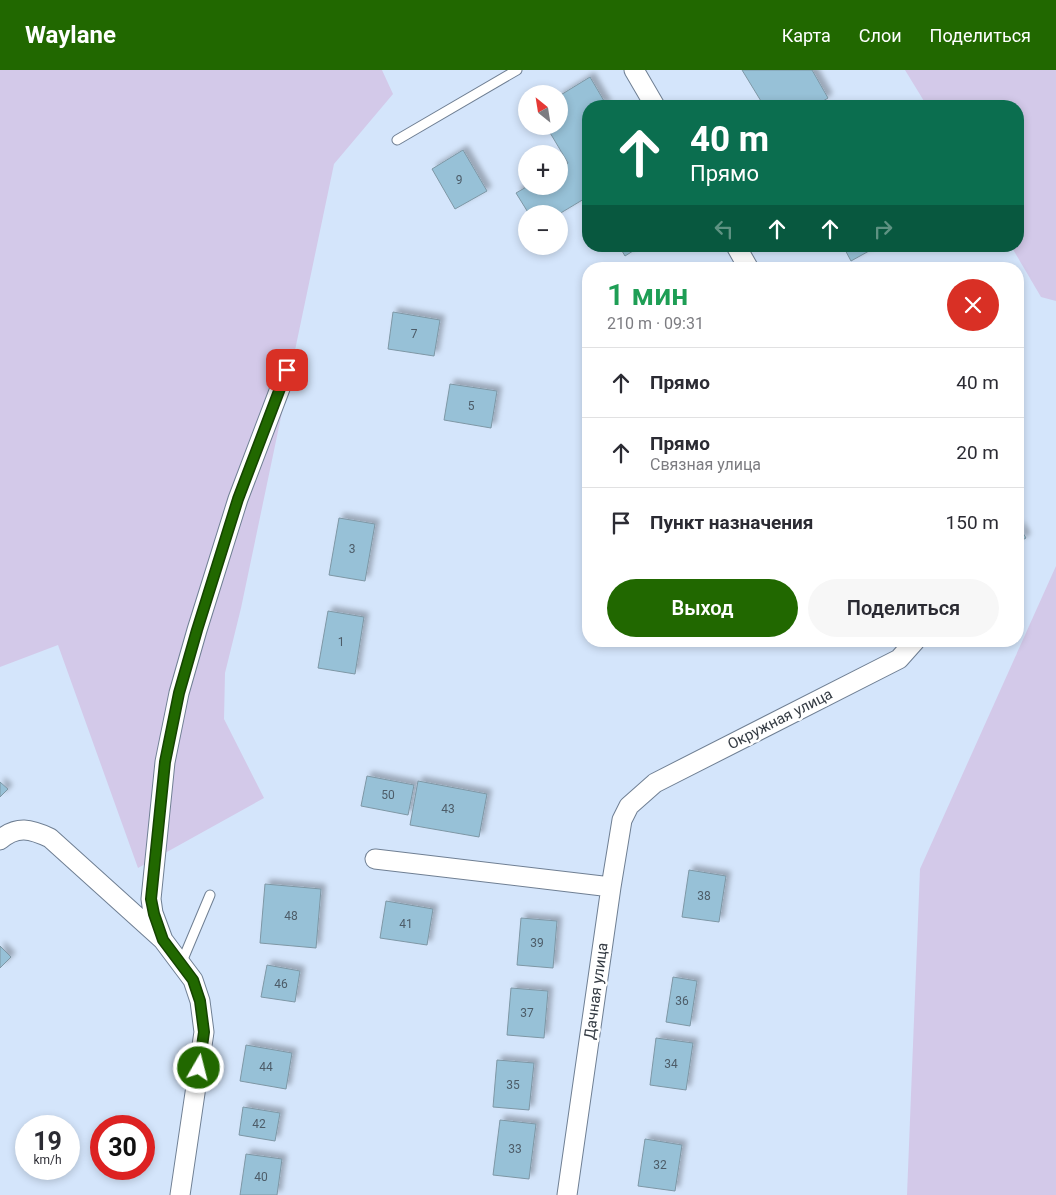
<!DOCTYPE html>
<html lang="ru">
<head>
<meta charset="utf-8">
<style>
  body { margin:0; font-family:Roboto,sans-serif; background:#f7f7f7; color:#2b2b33; height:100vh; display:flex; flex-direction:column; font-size:19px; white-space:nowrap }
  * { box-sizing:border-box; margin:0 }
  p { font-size:16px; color:#7c7c81 }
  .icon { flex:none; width:28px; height:28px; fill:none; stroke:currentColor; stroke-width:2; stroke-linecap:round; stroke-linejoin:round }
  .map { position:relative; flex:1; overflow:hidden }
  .drawer { position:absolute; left:582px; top:192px; width:442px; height:385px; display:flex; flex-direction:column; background:#fff; border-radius:20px; box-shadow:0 2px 8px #0003 }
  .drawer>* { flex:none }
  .top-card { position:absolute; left:582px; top:30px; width:442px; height:152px; border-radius:20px; box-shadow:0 2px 8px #0003; background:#0b6e4f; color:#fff; overflow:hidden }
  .needle { width:32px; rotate:330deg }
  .tools { position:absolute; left:518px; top:15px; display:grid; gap:10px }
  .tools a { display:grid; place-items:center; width:50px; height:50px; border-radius:50%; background:#fff; box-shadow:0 2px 8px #0003; font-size:25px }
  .speed { position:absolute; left:15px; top:1045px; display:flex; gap:10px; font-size:25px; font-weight:700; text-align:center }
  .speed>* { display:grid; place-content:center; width:65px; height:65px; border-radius:50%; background:#fff; box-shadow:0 2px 8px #0003; line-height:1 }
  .speed small { font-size:12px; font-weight:400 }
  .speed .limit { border:8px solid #d22; background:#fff; color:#111 }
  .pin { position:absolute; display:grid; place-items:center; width:42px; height:42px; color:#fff; margin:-21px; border-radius:10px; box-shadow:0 2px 8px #0006 }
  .me { position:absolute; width:55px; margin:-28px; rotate:8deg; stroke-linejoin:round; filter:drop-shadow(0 0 4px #0008) }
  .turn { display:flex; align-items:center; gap:18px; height:105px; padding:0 25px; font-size:22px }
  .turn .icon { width:65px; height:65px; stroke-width:2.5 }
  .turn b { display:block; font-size:35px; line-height:42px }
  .lanes { display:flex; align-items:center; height:48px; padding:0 25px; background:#0003; justify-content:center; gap:25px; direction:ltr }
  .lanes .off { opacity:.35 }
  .round { display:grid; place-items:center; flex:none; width:52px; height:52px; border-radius:26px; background:#f7f7f7 }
  .headline { display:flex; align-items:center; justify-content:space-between; height:85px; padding:0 25px }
  h1 { font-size:30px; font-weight:600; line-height:38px; color:#1e9e55 }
  .action { display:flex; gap:10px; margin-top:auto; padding:10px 25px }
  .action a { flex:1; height:58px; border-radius:30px; background:#216800; color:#fff; font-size:20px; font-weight:600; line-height:58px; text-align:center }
  .action a+a { background:#f7f7f7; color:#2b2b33 }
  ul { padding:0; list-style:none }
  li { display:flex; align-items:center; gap:15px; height:70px; padding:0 25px; border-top:1px solid #e1e1e2 }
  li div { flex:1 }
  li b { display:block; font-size:19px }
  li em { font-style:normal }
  header { display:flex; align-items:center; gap:30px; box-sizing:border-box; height:70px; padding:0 25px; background:#216800; color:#fff }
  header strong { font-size:24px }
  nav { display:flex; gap:28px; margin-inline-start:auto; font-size:18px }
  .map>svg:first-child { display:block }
  .green { fill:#d3c9e9 }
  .building { fill:#97c1d7; stroke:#7e97a5; filter:url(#shadow) }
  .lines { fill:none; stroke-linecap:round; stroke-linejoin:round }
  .lane-casing { stroke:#6f7f93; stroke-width:11 }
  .street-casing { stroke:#6f7f93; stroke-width:21 }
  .lane { stroke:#fff; stroke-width:9 }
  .street { stroke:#fff; stroke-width:19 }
  .route-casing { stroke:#154400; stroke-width:12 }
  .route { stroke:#216800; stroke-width:9 }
  .labels { text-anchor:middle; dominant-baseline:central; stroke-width:5; stroke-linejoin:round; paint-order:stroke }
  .number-label { font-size:12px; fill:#4d5c68 }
  .street-label { font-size:15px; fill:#343b43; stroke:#fff }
</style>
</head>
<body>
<header>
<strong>Waylane</strong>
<nav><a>Карта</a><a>Слои</a><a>Поделиться</a></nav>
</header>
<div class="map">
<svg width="1056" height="1125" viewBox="0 0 1056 1125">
  <defs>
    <filter id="shadow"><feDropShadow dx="4.5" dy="-4.5" stdDeviation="2.5" flood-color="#0004"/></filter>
  </defs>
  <rect width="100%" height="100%" fill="#d4e5fb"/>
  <path class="green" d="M0,0H382L393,24L334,94L241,538L225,603L224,649L264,728L138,798L58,575L0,597Z
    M905,0H1056V231L1041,227L1011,176H1019V36H927Z
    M1056,496V1125H907L920,799Z"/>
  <path class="building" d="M742,0H812L828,28L815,36H764Z
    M590,7L607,36H589V126L559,144H529L516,123L528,116H559V98L568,93L546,56H559V26Z
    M463,80L487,121L455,139L432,99Z
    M619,176H641L625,186Z
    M843,176H878L851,191Z
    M393,242L440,250L434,286L388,279Z
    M450,314L497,321L491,358L444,350Z
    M339,448L375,454L365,511L329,505Z
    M1019,456L1026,468L1019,472Z
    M328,541L364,547L355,604L318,598Z
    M367,706L414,715L408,745L361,736Z
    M418,711L487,724L479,767L410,755Z
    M0,712L8,719L0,727Z
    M689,800L726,806L719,852L682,847Z
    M265,814L321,819L316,878L260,873Z
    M386,831L433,839L427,875L380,868Z
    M521,848L557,851L553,898L517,895Z
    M0,876L11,887L0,898Z
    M267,895L300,901L295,932L261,927Z
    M673,907L697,911L690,956L666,952Z
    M511,918L548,921L544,968L507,965Z
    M656,968L693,973L686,1020L650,1015Z
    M246,975L292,983L286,1019L240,1011Z
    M497,990L534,993L529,1040L493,1037Z
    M243,1037L280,1043L275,1071L239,1065Z
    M500,1050L536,1054L529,1109L493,1105Z
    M645,1069L682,1075L675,1121L638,1116Z
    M246,1084L282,1089L277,1125H240Z"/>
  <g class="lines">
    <defs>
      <path id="lane" d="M397,70L517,0
        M181,894L210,825"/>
      <path id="street" d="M634,0L655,36
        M736,176L749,199
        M0,770C17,755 31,759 50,768L163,870L193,910L200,931L204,962L180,1125
        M375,789L611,817
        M163,870L153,843L151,829L165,692L179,623L197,560L238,429L287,300
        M567,1125L611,817L622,750L629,736L655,713L899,589L915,571"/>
    </defs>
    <use href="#lane" class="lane-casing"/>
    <use href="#street" class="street-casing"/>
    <use href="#lane" class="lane"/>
    <use href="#street" class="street"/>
  </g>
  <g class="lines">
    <defs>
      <path id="route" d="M199,998L204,962L200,931L193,910L163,870L154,844L151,829L165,692L179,623L197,560L238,429L287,300"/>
    </defs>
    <use href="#route" class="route-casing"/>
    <use href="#route" class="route"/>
  </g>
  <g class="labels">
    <g class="number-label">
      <text x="459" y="110">9</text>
      <text x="414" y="264">7</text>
      <text x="471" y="336">5</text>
      <text x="352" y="479">3</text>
      <text x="341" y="572">1</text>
      <text x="388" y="725">50</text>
      <text x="448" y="739">43</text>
      <text x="704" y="826">38</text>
      <text x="291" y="846">48</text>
      <text x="406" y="854">41</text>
      <text x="537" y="873">39</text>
      <text x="281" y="914">46</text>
      <text x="682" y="931">36</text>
      <text x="527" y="943">37</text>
      <text x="671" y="994">34</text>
      <text x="266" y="997">44</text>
      <text x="513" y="1015">35</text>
      <text x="259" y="1054">42</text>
      <text x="515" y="1079">33</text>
      <text x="660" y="1095">32</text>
      <text x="261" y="1107">40</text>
    </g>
    <g class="street-label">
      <text transform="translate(780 649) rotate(-27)">Окружная улица</text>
      <text transform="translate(596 921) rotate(-82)">Дачная улица</text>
    </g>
  </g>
</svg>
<div class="tools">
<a><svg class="needle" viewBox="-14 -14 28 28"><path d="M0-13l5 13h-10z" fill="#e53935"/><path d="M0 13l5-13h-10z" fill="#7c7c81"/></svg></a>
<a>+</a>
<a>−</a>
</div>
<div class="speed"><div>19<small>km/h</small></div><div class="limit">30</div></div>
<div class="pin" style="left:287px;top:300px;background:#d93025"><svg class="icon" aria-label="arrive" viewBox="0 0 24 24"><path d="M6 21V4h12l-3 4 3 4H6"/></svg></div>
<svg class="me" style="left:199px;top:998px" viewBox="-20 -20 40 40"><circle r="17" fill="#216800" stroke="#fff" stroke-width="3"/><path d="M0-11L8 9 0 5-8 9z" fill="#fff"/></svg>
<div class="top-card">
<div class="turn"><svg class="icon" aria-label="ahead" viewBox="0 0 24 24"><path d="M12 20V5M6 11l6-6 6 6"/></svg><div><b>40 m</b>Прямо</div></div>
<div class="lanes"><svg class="icon off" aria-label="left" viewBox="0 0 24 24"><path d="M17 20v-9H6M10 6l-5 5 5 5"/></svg><svg class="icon" aria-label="ahead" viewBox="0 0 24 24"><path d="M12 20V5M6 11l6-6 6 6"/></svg><svg class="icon" aria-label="ahead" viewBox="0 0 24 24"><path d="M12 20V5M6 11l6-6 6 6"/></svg><svg class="icon off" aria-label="right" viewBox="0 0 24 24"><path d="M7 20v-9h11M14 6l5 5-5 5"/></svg></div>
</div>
<section class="drawer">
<div class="headline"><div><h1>1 мин</h1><p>210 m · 09:31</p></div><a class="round" style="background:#d93025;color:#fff"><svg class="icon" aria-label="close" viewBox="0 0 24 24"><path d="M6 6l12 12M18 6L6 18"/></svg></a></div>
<ul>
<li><svg class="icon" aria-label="ahead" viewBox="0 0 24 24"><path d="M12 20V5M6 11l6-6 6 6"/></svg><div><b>Прямо</b></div><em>40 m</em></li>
<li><svg class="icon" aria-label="ahead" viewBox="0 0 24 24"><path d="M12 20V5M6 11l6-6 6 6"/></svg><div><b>Прямо</b><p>Связная улица</p></div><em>20 m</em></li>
<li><svg class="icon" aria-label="arrive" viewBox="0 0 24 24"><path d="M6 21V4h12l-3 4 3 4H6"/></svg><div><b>Пункт назначения</b></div><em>150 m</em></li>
</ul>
<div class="action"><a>Выход</a><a>Поделиться</a></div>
</section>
</div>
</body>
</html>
